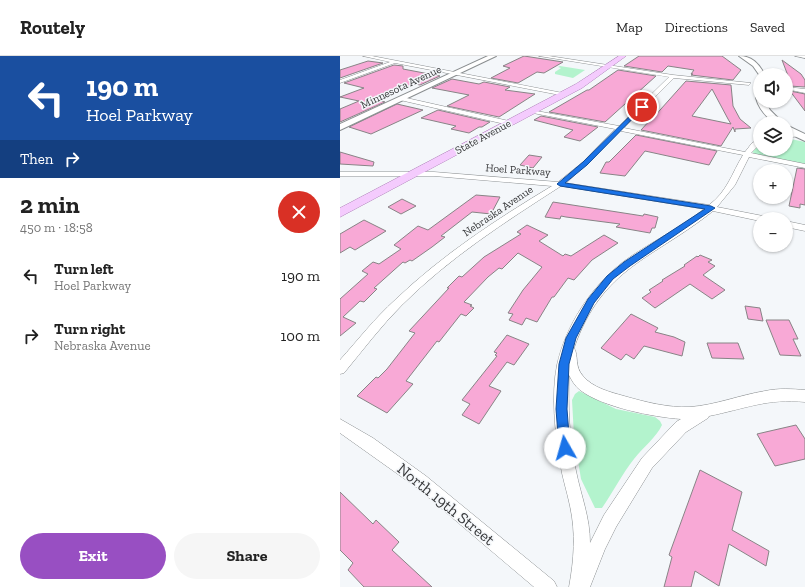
<!DOCTYPE html>
<html lang="en">
<head>
<meta charset="utf-8">
<style>
  body { margin:0; font-family:"Zilla Slab",serif; background:#f6f6f6; color:#222; height:100vh; display:flex; flex-direction:column; font-size:15px; white-space:nowrap }
  * { box-sizing:border-box; margin:0 }
  p { font-size:13px; color:#767676 }
  .icon { flex:none; width:22px; height:22px; fill:none; stroke:currentColor; stroke-width:2; stroke-linecap:round; stroke-linejoin:round }
  .map { position:relative; flex:1; overflow:hidden }
  .details { display:flex; flex-direction:column; background:#fff; width:340px }
  .details>* { flex:none }
  .hud { background:#1a4fa0; color:#fff; overflow:hidden }
  .tools { position:absolute; left:413px; top:12px; display:grid; gap:8px }
  .tools a { display:grid; place-items:center; width:40px; height:40px; border-radius:50%; background:#fff; box-shadow:0 1px 3px #0004; font-size:20px }
  .pin { position:absolute; display:grid; place-items:center; width:34px; height:34px; color:#fff; margin:-17px; border:2px solid #fff; border-radius:50%; box-shadow:0 1px 4px #0007 }
  .me { position:absolute; width:44px; margin:-22px; rotate:353deg; stroke-linejoin:round; filter:drop-shadow(0 0 3px #0008) }
  .turn { display:flex; align-items:center; gap:14px; height:84px; padding:0 20px; font-size:18px }
  .turn .icon { width:52px; height:52px; stroke-width:2.5 }
  .turn b { display:block; font-size:28px; line-height:34px }
  .then { display:flex; align-items:center; height:38px; padding:0 20px; background:#0003; gap:8px; font-size:15px }
  .round { display:grid; place-items:center; flex:none; width:42px; height:42px; border-radius:21px; background:#f6f6f6 }
  .headline { display:flex; align-items:center; justify-content:space-between; height:68px; padding:0 20px }
  h1 { font-size:24px; font-weight:700; line-height:30px }
  .cta { display:flex; gap:8px; margin-top:auto; padding:8px 20px }
  .cta a { flex:1; height:46px; border-radius:24px; background:#984fc2; color:#fff; font-size:16px; font-weight:700; line-height:46px; text-align:center }
  .cta a+a { background:#f6f6f6; color:#222 }
  ul { padding:0; list-style:none }
  li { display:flex; align-items:center; gap:12px; height:60px; padding:0 20px }
  li div { flex:1 }
  li b { display:block; font-size:15px }
  li em { font-style:normal }
  header { display:flex; align-items:center; gap:24px; box-sizing:border-box; height:56px; padding:0 20px; background:#fff; border-bottom:1px solid #e0e0e0 }
  header strong { font-size:19px }
  nav { display:flex; gap:22px; margin-inline-start:auto; font-size:14px }
  main { display:flex; flex:1; min-height:0 }
  .map>svg:first-child { display:block }
  .green { fill:#b3f3cd }
  .building { fill:#f8a9d6; stroke:#888486; fill-rule:evenodd }
  .lines { fill:none; stroke-linecap:round; stroke-linejoin:round }
  .street-casing { stroke:#8a8e90; stroke-width:1 }
  .secondary-casing { stroke:#8a8e90; stroke-width:2 }
  .primary-casing { stroke:#ad81b8; stroke-width:1 }
  .street { fill:#fff; fill-rule:evenodd }
  .secondary { fill:#fff; fill-rule:evenodd }
  .primary { fill:#f4cbfd; fill-rule:evenodd }
  .route { fill:#1a73e8; stroke:#114b97 }
  .labels { text-anchor:middle; dominant-baseline:central; stroke-width:3; stroke-linejoin:round; paint-order:stroke }
  .far-street-label { font-size:11px; fill:#37383a; stroke:#f4f7fa }
  .near-street-label { font-size:16px; fill:#37383a; stroke:#f4f7fa }
</style>
</head>
<body>
<header>
<strong>Routely</strong>
<nav><a>Map</a><a>Directions</a><a>Saved</a></nav>
</header>
<main>
<section class="details">
<div class="hud">
<div class="turn"><svg class="icon" aria-label="left" viewBox="0 0 24 24"><path d="M17 20v-9H6M10 6l-5 5 5 5"/></svg><div><b>190 m</b>Hoel Parkway</div></div>
<div class="then">Then<svg class="icon" aria-label="right" viewBox="0 0 24 24"><path d="M7 20v-9h11M14 6l5 5-5 5"/></svg></div>
</div>
<div class="headline"><div><h1>2 min</h1><p>450 m · 18:58</p></div><a class="round" style="background:#d93025;color:#fff"><svg class="icon" aria-label="close" viewBox="0 0 24 24"><path d="M6 6l12 12M18 6L6 18"/></svg></a></div>
<ul>
<li><svg class="icon" aria-label="left" viewBox="0 0 24 24"><path d="M17 20v-9H6M10 6l-5 5 5 5"/></svg><div><b>Turn left</b><p>Hoel Parkway</p></div><em>190 m</em></li>
<li><svg class="icon" aria-label="right" viewBox="0 0 24 24"><path d="M7 20v-9h11M14 6l5 5-5 5"/></svg><div><b>Turn right</b><p>Nebraska Avenue</p></div><em>100 m</em></li>
</ul>
<div class="cta"><a>Exit</a><a>Share</a></div>
</section>
<div class="map">
<svg width="465" height="531" viewBox="0 0 465 531">
  <rect width="100%" height="100%" fill="#f4f7fa"/>
  <path class="green" d="M220,10L245,14L233,22L215,18V16L221,12L218,11Z
    M446,82L465,86V108L415,98L411,95L420,88V93H446Z
    M239,335L276,353L315,361L320,365L322,369C316,382 303,391 294,403C282,418 273,436 262,452H255L241,423L234,380L232,344L235,338Z"/>
  <path class="building" d="M184,0L223,6L204,17L197,16L178,27L151,22L170,12L163,10Z
    M299,0H382L401,14L393,24L351,19L353,18H351L354,14L328,10L322,16L284,10Z
    M442,4L461,18L465,24V31L449,30L450,25Z
    M28,5L43,7L0,22V14Z
    M54,9L63,10V13L100,20L80,29L75,28L38,44L45,46L0,66V53L19,45L0,41L24,32L4,27Z
    M278,14L316,20L265,66L209,56L247,34H249Z
    M112,23L139,28L144,26L170,31L165,34L195,38L159,61L107,50L129,39L92,32Z
    M346,25L391,29L393,50L400,63L411,72L395,73V76L393,71L381,90L301,74L311,63H312ZM372,33L388,63L391,68L352,60Z
    M450,35L465,38V55Z
    M57,48L83,54L31,78L9,71Z
    M98,54L150,66L142,71H139L129,77L111,73L116,70L81,62Z
    M201,60L258,71L240,85L224,81L233,74L194,64Z
    M296,79L377,95L369,109L305,95L285,120L260,117L266,106H269Z
    M0,96L34,106L33,110L0,108Z
    M189,99L202,101L193,112L180,109Z
    M457,112L465,113V149L460,148V152L449,150Z
    M136,139L160,141L151,158L132,156L101,180L105,181L92,191L72,205L70,204L65,207L63,206L34,232L37,233L24,246L20,245L3,261L16,267L0,280V243L28,218L22,215L33,206L39,208L61,193L54,189L78,170L88,174Z
    M62,143L76,150L61,158L48,151Z
    M213,146L303,160L304,158L318,161L315,172H312L310,177L276,171L280,168L226,161L221,160L220,163L205,161Z
    M24,164L46,175L15,194L10,191L0,197V178Z
    M187,169L208,179L199,185L223,200L225,198L231,200L264,179L278,187L252,204L234,224L228,222L214,241H212L197,266L186,262L182,269L169,264L173,258L168,257L183,234L202,211L178,197L162,213L159,212L148,221L124,246L132,249L130,250L134,252L126,260L121,258L99,286L97,285L66,325L73,328L47,357L17,340L36,321L38,322L47,313L75,277L69,275L109,232H107L119,220L122,221L144,201L181,178L177,176Z
    M360,199L372,204L368,206L375,210L363,219L385,234L372,243L350,228L315,252L302,242L311,236L309,234L323,225L322,224L345,210L344,209L357,200L358,201Z
    M405,250L420,252L423,265L408,263Z
    M291,258L318,272L315,276L334,281L345,286L342,300L304,290L294,303L286,298L281,304L261,292Z
    M426,264H449L458,283H453L461,300L440,299Z
    M167,279L189,288L174,309L167,306L149,330L161,335L139,368L122,359L130,348L122,344L157,300L155,299L157,297L154,296Z
    M367,287H398L404,303L372,302Z
    M456,369L465,383V403L435,410L417,378Z
    M360,414L402,436L392,474L429,495L426,510L389,488L379,530L355,515L351,531H324L332,501L329,499Z
    M0,436L33,468L36,464L59,486L52,494L92,531H24L8,514L13,507L0,494Z"/>
  <g class="lines">
    <defs>
      <path id="street" d="M23,0H32L228,38L225,40L55,7L0,27V24L50,6Z
        M199,0H209L333,19L411,27L409,29L334,22L284,72L405,96L412,87L420,83V88L411,97L465,108V112L409,101L395,129L377,151L423,160L427,163H420V165L373,155C313,203 262,211 234,292C239,300 234,310 243,320C253,332 270,336 284,340C305,346 328,352 350,351C376,349 400,339 425,335C439,332 452,333 465,334V346C428,342 404,353 369,360L368,362L346,376L312,412L276,471L265,493L250,531H229C234,504 236,477 230,450C227,435 222,421 220,406C215,377 211,338 217,309C226,269 251,231 283,206C309,187 339,173 364,153L221,130C165,166 109,202 62,249C41,270 23,294 4,317L0,318V304C18,284 35,262 55,244C102,199 157,163 212,130L94,120H0V116H94L218,126L243,106L275,73L193,57L191,56V54L279,70L329,21ZM281,75L403,99C392,117 387,136 369,149L226,127L247,108ZM229,319C232,325 235,330 240,334C262,351 313,361 341,363L336,366L302,402L264,459L250,487C250,461 241,440 236,415C229,383 228,351 229,319Z
        M455,0H465V2Z
        M446,31L465,33V37L446,33Z
        M62,41L169,65L172,67L169,69L60,44V42Z
        M457,77L459,78V80L446,82V78Z
        M446,165L465,169V175L446,171Z
        M0,363L33,382L86,420L214,525L217,531H194L76,431L0,377Z"/>
      <path id="secondary" d="M148,0H156L0,74V68Z
        M399,0C412,0 419,8 425,19H420V20L413,10Z
        M417,30H420V45H425L430,54L443,67H434C423,58 412,45 417,30Z
        M446,69L465,78V85L446,76Z"/>
      <path id="primary" d="M279,0H286L242,32L0,161V152L236,28Z"/>
    </defs>
    <use href="#street" class="street-casing"/>
    <use href="#secondary" class="secondary-casing"/>
    <use href="#primary" class="primary-casing"/>
    <use href="#street" class="street"/>
    <use href="#secondary" class="secondary"/>
    <use href="#primary" class="primary"/>
  </g>
  <path class="route" d="M300,50L304,51L247,109L225,127L371,150L375,152L290,210L273,223L254,247L236,282L229,308L227,353L230,392L229,396L225,398L220,396L219,392L216,353L219,308L226,282L248,243L267,220L284,206L365,153L220,130L217,128L243,106Z"/>
  <g class="labels">
    <g class="far-street-label">
      <text transform="translate(61 31) rotate(-25)">Minnesota Avenue</text>
      <text transform="translate(143 81) rotate(-28)">State Avenue</text>
      <text transform="translate(178 114) rotate(4)">Hoel Parkway</text>
      <text transform="translate(158 155) rotate(-34)">Nebraska Avenue</text>
    </g>
    <g class="near-street-label">
      <text transform="translate(106 448) rotate(39)">North 19th Street</text>
    </g>
  </g>
</svg>
<div class="tools">
<a><svg class="icon" aria-label="sound" viewBox="0 0 24 24"><path d="M4 9h4l5-4v14l-5-4H4zM17 9q2 3 0 6"/></svg></a>
<a><svg class="icon" aria-label="layers" viewBox="0 0 24 24"><path d="M12 4l9 5-9 5-9-5zM3 14l9 5 9-5"/></svg></a>
<a>+</a>
<a>−</a>
</div>
<div class="pin" style="left:302px;top:51px;background:#d93025"><svg class="icon" aria-label="arrive" viewBox="0 0 24 24"><path d="M6 21V4h12l-3 4 3 4H6"/></svg></div>
<svg class="me" style="left:225px;top:392px" viewBox="-20 -20 40 40"><circle r="19" fill="#fff"/><path d="M0-13L10 11 0 6-10 11z" fill="#1a73e8"/></svg>
</div>
</main>
</body>
</html>
